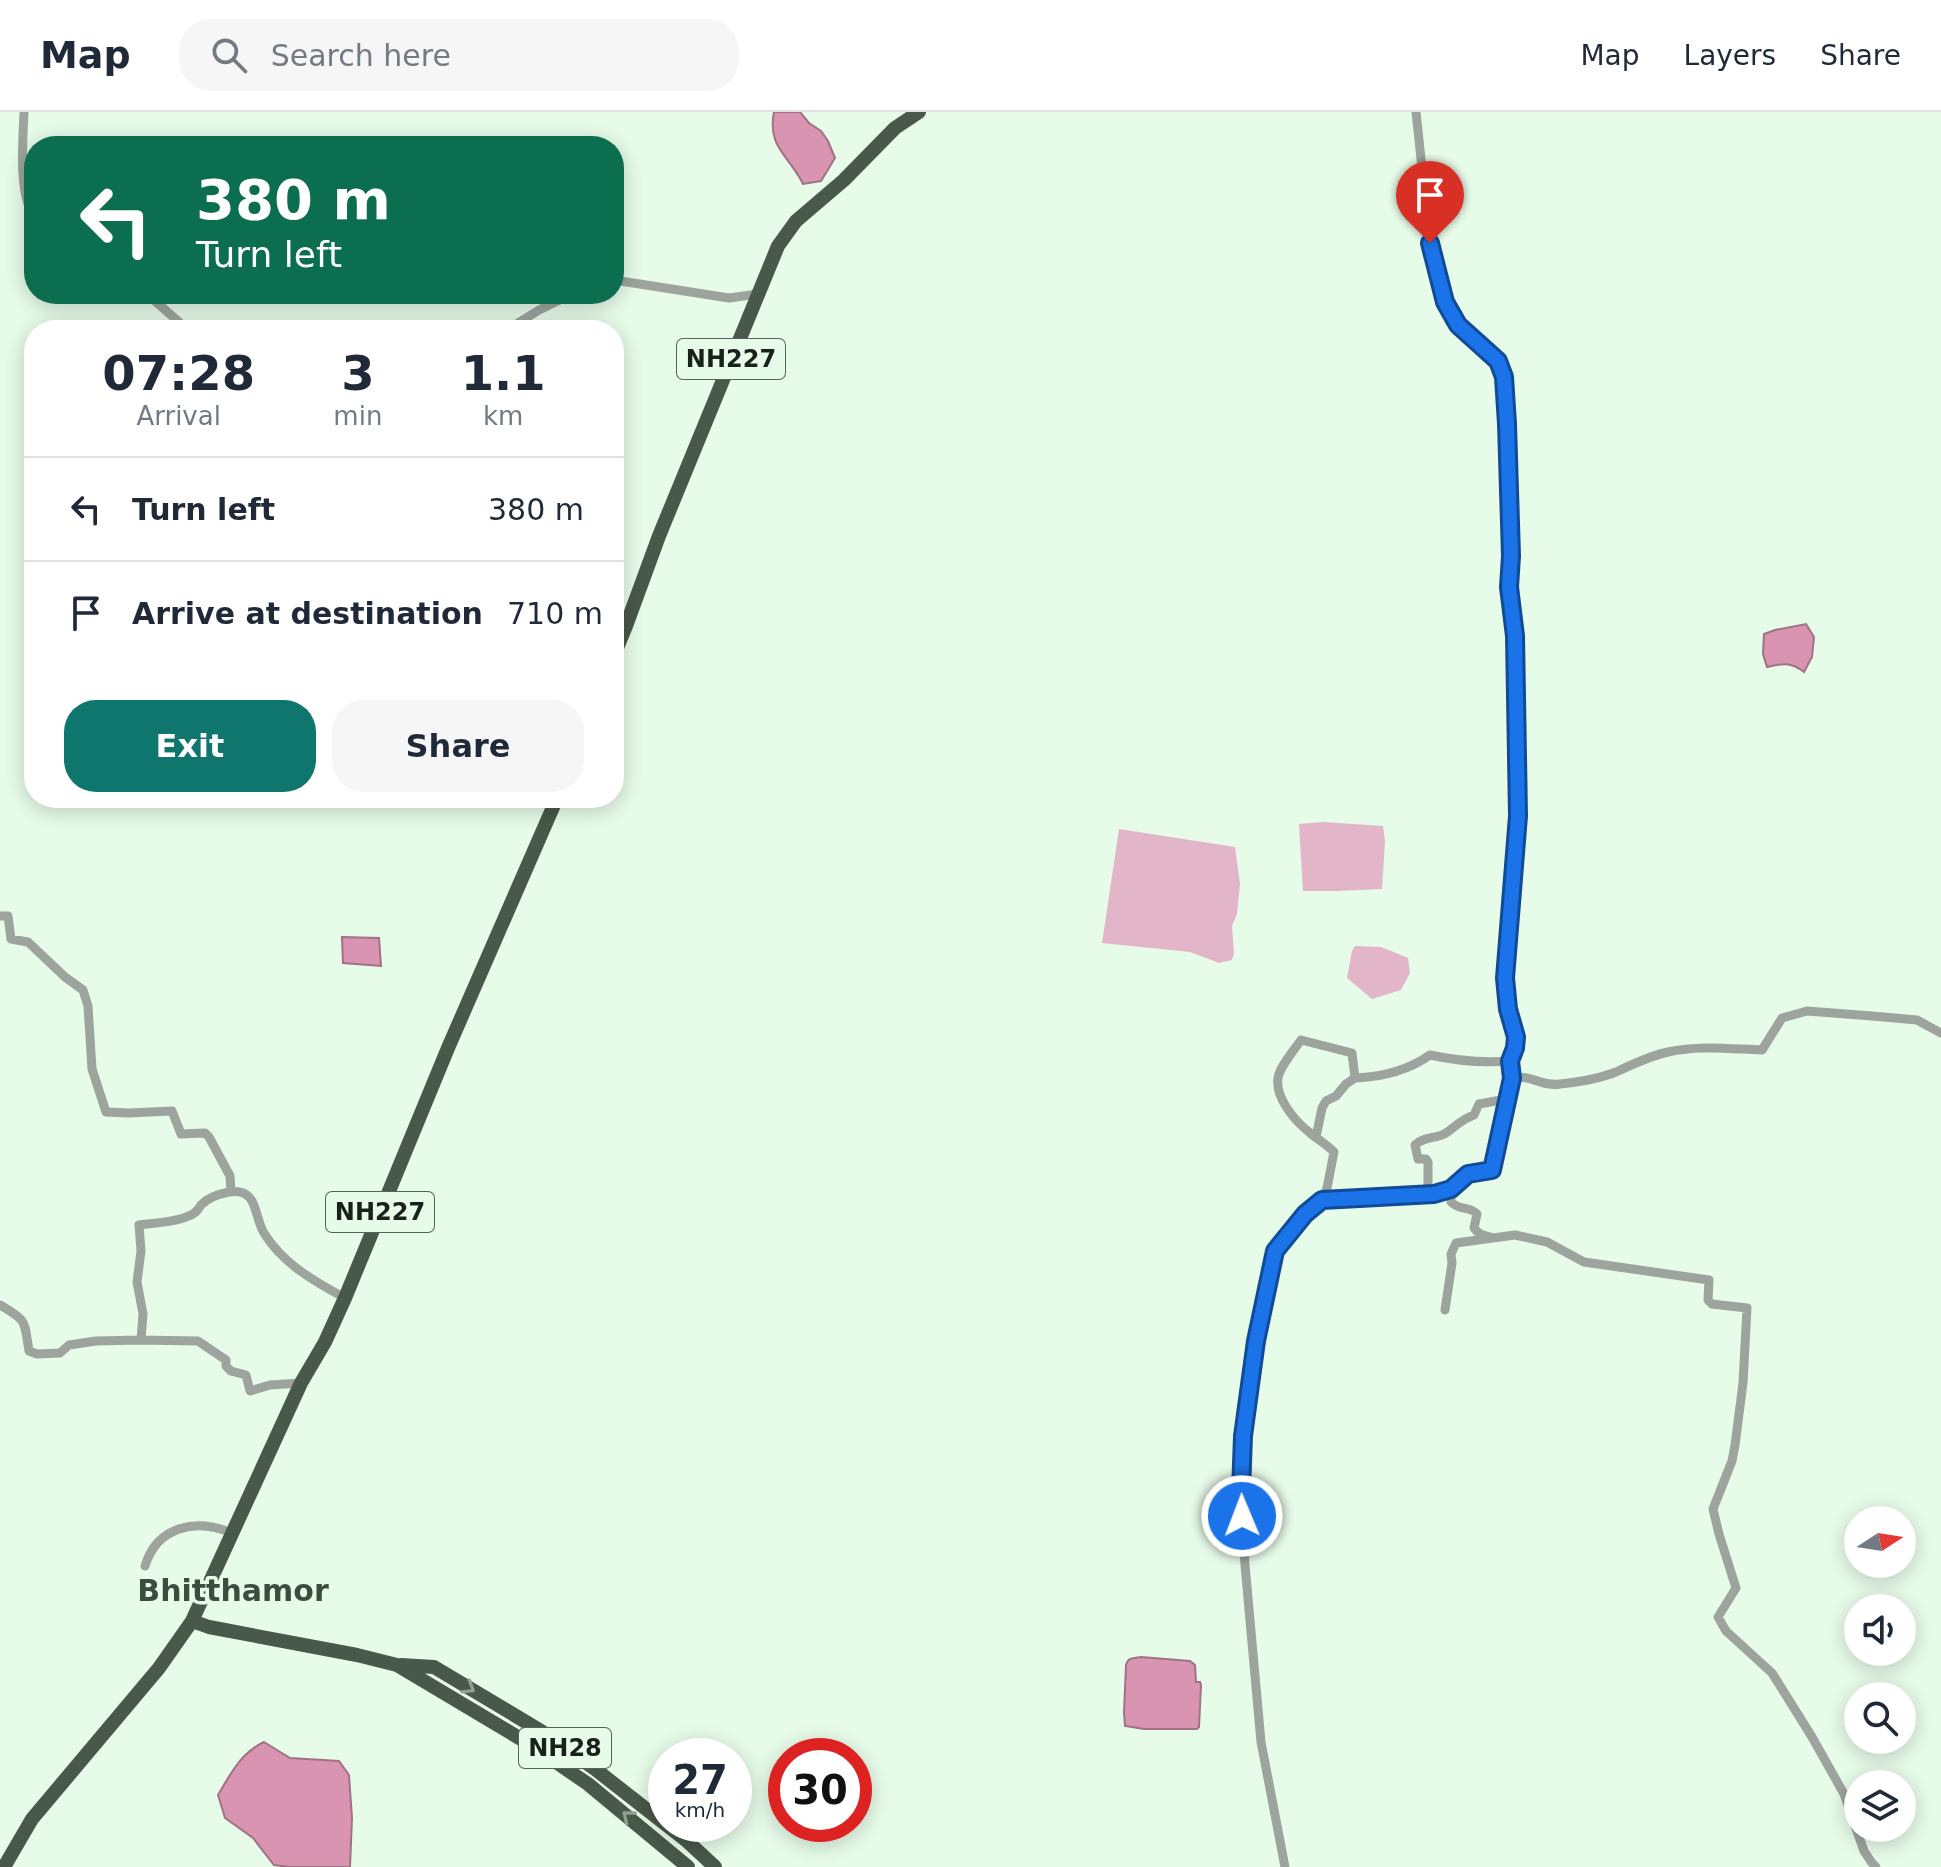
<!DOCTYPE html>
<html lang="en">
<head>
<meta charset="utf-8">
<style>
  body { margin:0; font-family:"DejaVu Sans",sans-serif; background:#f6f6f7; color:#1f2937; height:100vh; display:flex; flex-direction:column; font-size:30px; white-space:nowrap }
  * { box-sizing:border-box; margin:0 }
  p { font-size:26px; color:#747a83 }
  .icon { flex:none; width:44px; height:44px; fill:none; stroke:currentColor; stroke-width:2; stroke-linecap:round; stroke-linejoin:round }
  .map { position:relative; flex:1; overflow:hidden }
  .sheet { position:absolute; left:24px; top:208px; width:600px; height:488px; display:flex; flex-direction:column; background:#fff; border-radius:32px; box-shadow:0 4px 20px #0003 }
  .sheet>* { flex:none }
  .hud { position:absolute; left:24px; top:24px; width:600px; height:168px; border-radius:32px; box-shadow:0 4px 20px #0003; background:#0b6e4f; color:#fff; overflow:hidden }
  .needle { width:52px; rotate:78deg }
  .buttons { position:absolute; left:1844px; top:1394px; display:grid; gap:16px }
  .buttons a { display:grid; place-items:center; width:72px; height:72px; border-radius:50%; background:#fff; box-shadow:0 4px 20px #0003; font-size:40px }
  .speed { position:absolute; left:648px; top:1626px; display:flex; gap:16px; font-size:40px; font-weight:700; text-align:center }
  .speed>* { display:grid; place-content:center; width:104px; height:104px; border-radius:50%; background:#fff; box-shadow:0 4px 20px #0003; line-height:1 }
  .speed small { font-size:20px; font-weight:400 }
  .speed .limit { border:12px solid #d22; background:#fff; color:#111 }
  .pin { position:absolute; display:grid; place-items:center; width:68px; height:68px; color:#fff; margin:-82px -34px; border-radius:50% 50% 50% 0; rotate:-45deg; box-shadow:0 0 8px #0007 }
  .pin .icon { rotate:45deg }
  .me { position:absolute; width:88px; margin:-44px; rotate:359deg; stroke-linejoin:round; filter:drop-shadow(0 0 6px #0008) }
  .turn { display:flex; align-items:center; gap:28px; height:168px; padding:0 40px; font-size:36px }
  .turn .icon { width:104px; height:104px; stroke-width:2.5 }
  .turn b { display:block; font-size:56px; line-height:68px }
  .eta { display:flex; justify-content:space-evenly; align-items:center; height:136px; text-align:center }
  .eta b { font-size:48px; font-weight:800; line-height:56px }
  .cta { display:flex; gap:16px; margin-top:auto; padding:16px 40px }
  .cta a { flex:1; height:92px; border-radius:32px; background:#0f766e; color:#fff; font-size:32px; font-weight:800; line-height:92px; text-align:center }
  .cta a+a { background:#f6f6f7; color:#1f2937 }
  ul { padding:0; list-style:none }
  li { display:flex; align-items:center; gap:24px; height:104px; padding:0 40px; border-top:2px solid #e0e1e3 }
  li div { flex:1 }
  li b { display:block; font-size:30px }
  li em { font-style:normal }
  header { display:flex; align-items:center; gap:48px; box-sizing:border-box; height:112px; padding:0 40px; background:#fff; border-bottom:2px solid #e0e1e3 }
  header strong { font-size:38px }
  nav { display:flex; gap:44px; margin-inline-start:auto; font-size:28px }
  .search { width:560px; height:72px; background:#f6f6f7; display:flex; align-items:center; gap:20px; box-sizing:border-box; padding:0 28px; border-radius:32px; color:#747a83; font-size:30px }
  .map>svg:first-child { display:block }
  .green { fill:#e2b6c8 }
  .water { fill:#d894b1; stroke:#9f7284; stroke-width:2 }
  .lines { fill:none; stroke-linecap:round; stroke-linejoin:round }
  .minor { stroke:#9ca49d; stroke-width:9 }
  .trunk { stroke:#48584a; stroke-width:14 }
  .oneway { stroke:#90a192 }
  .route-casing { stroke:#114b97; stroke-width:20 }
  .route { stroke:#1a73e8; stroke-width:14 }
  .labels { text-anchor:middle; dominant-baseline:central; stroke-width:7; stroke-linejoin:round; paint-order:stroke }
  .shield { fill:#e7fbe9; stroke:#576259; stroke-width:2 }
  .shield-label { font-size:24px; font-weight:bold; fill:#19211b }
  .quarter-label { font-size:30px; font-weight:bold; fill:#3c4c3e; stroke:#e7fbe9 }
</style>
</head>
<body>
<header>
<strong>Map</strong>
<div class="search"><svg class="icon" aria-label="search" viewBox="0 0 24 24"><circle cx="10" cy="10" r="6"/><path d="M15 15l6 6"/></svg>Search here</div>
<nav><a>Map</a><a>Layers</a><a>Share</a></nav>
</header>
<div class="map">
<svg width="1941" height="1755" viewBox="0 0 1941 1755">
  <rect width="100%" height="100%" fill="#e7fbe9"/>
  <path class="green" d="M1323,710L1383,714L1385,729L1382,777L1338,779H1303L1299,712Z
    M1119,717L1235,735L1240,772L1237,802L1232,814L1234,841L1232,848L1219,851L1190,840L1102,831Z
    M1355,834L1381,835L1408,846L1410,861L1401,878L1372,887L1347,866L1352,839Z"/>
  <path class="water" d="M774,0H800L809,11L821,19L828,29L835,46L821,69L803,72C789,43 767,36 774,0Z
    M1806,512L1814,525L1812,545L1804,560C1791,550 1783,551 1767,555L1763,542L1764,522L1775,518Z
    M342,825L379,826L381,854L343,851Z
    M1141,1545L1190,1549L1195,1553L1196,1570H1200L1201,1573L1199,1615L1197,1617H1144L1125,1614L1124,1601L1126,1553C1128,1545 1134,1546 1141,1545Z
    M264,1630L290,1646L339,1649L349,1663L352,1706L350,1755H290L274,1753L253,1726L225,1706L218,1683C231,1661 241,1641 264,1630Z"/>
  <g class="lines">
    <path class="minor" d="M24,0C23,26 18,84 34,103
      M614,168L729,186L758,182
      M147,182L188,218
      M507,218L539,198L572,182
      M0,804H8L11,827L28,830L65,865L83,878L88,894L92,957L106,1000L129,1001L172,999L181,1022L205,1021L209,1025L230,1064L231,1080
      M1512,966C1532,962 1541,975 1560,972C1578,970 1599,967 1616,960C1633,952 1650,944 1668,940C1699,933 1731,937 1762,938L1782,906L1807,899L1872,904L1917,908L1941,921
      M1316,1025L1322,996L1326,989L1336,984L1346,972L1355,966
      M1451,1077V1090C1462,1100 1468,1093 1477,1102L1474,1116C1478,1122 1483,1124 1490,1125
      M1428,1082V1050L1426,1047H1418L1415,1033C1424,1024 1437,1027 1446,1021C1456,1014 1462,1007 1474,1003L1479,992L1507,987
      M1322,1088L1327,1076L1334,1040C1326,1032 1317,1027 1309,1020C1295,1009 1275,986 1278,966C1279,956 1294,938 1301,928L1352,941L1355,966C1382,965 1407,959 1430,943C1457,949 1483,951 1510,949
      M0,1193C28,1209 24,1209 29,1239L37,1242L60,1241L69,1233L96,1229L141,1228L143,1202L137,1170L141,1139L139,1113C156,1111 178,1110 193,1102C198,1099 198,1097 201,1093C208,1085 219,1082 229,1080C259,1076 253,1103 264,1121C282,1151 315,1170 345,1186
      M1445,1198L1452,1151L1451,1142L1456,1131L1515,1123L1547,1130L1584,1150L1709,1168L1708,1188L1712,1192L1747,1196L1743,1271L1735,1333L1732,1349L1713,1397L1719,1422L1736,1476L1718,1505L1726,1519L1772,1561L1812,1625L1844,1682L1864,1739L1872,1751L1876,1755
      M138,1228L198,1229L226,1248V1254L231,1259L246,1263L250,1279L270,1273L301,1271
      M145,1454C157,1414 196,1406 232,1421
      M1285,1755L1261,1630L1245,1453L1241,1380L1243,1324L1256,1229L1275,1139L1305,1102L1322,1088L1434,1082L1451,1077L1468,1062L1492,1058L1512,966L1510,949L1515,936L1516,925L1508,897L1505,866L1518,704L1515,524L1509,475L1511,444L1507,312L1504,265L1498,249L1458,213L1445,190L1430,131L1416,0"/>
    <path class="trunk" d="M614,543L626,514L659,424L778,134L796,109L844,68L895,16L919,0
      M192,1509L209,1515L357,1543L397,1553L531,1633L588,1672L688,1755
      M401,1553L434,1555L541,1619L595,1657L687,1729L715,1755
      M4,1755L32,1707L159,1556L192,1509L301,1271L325,1230L345,1186L448,936L557,686"/>
  </g>
  <defs><path id="oneway-chevron" d="M-2-3.5L2.5 0L-2 3.5" fill="none" stroke-width="1.6" stroke-linecap="round" stroke-linejoin="round" transform="scale(2)"/></defs>
  <g class="oneway">
    <use href="#oneway-chevron" transform="translate(469 1576) rotate(31)"/>
    <use href="#oneway-chevron" transform="translate(628 1704) rotate(-141)"/>
  </g>
  <g class="lines">
    <defs>
      <path id="route" d="M1242,1404L1241,1380L1243,1324L1256,1229L1275,1139L1305,1102L1322,1088L1434,1082L1451,1077L1468,1062L1492,1058L1512,966L1510,949L1515,936L1516,925L1508,897L1505,866L1518,704L1515,524L1509,475L1511,444L1507,312L1504,265L1498,249L1458,213L1445,190L1430,131"/>
    </defs>
    <use href="#route" class="route-casing"/>
    <use href="#route" class="route"/>
  </g>
  <g class="labels">
    <g class="shield">
      <rect x="677" y="227" width="108" height="40" rx="6"/>
      <rect x="326" y="1080" width="108" height="40" rx="6"/>
      <rect x="519" y="1616" width="92" height="40" rx="6"/>
    </g>
    <g class="shield-label">
      <text x="731" y="247">NH227</text>
      <text x="380" y="1100">NH227</text>
      <text x="565" y="1636">NH28</text>
    </g>
    <g class="quarter-label">
      <text x="233" y="1478">Bhitthamor</text>
    </g>
  </g>
</svg>
<div class="buttons">
<a><svg class="needle" viewBox="-14 -14 28 28"><path d="M0-13l5 13h-10z" fill="#e53935"/><path d="M0 13l5-13h-10z" fill="#747a83"/></svg></a>
<a><svg class="icon" aria-label="sound" viewBox="0 0 24 24"><path d="M4 9h4l5-4v14l-5-4H4zM17 9q2 3 0 6"/></svg></a>
<a><svg class="icon" aria-label="search" viewBox="0 0 24 24"><circle cx="10" cy="10" r="6"/><path d="M15 15l6 6"/></svg></a>
<a><svg class="icon" aria-label="layers" viewBox="0 0 24 24"><path d="M12 4l9 5-9 5-9-5zM3 14l9 5 9-5"/></svg></a>
</div>
<div class="speed"><div>27<small>km/h</small></div><div class="limit">30</div></div>
<div class="pin" style="left:1430px;top:131px;background:#d93025"><svg class="icon" aria-label="arrive" viewBox="0 0 24 24"><path d="M6 21V4h12l-3 4 3 4H6"/></svg></div>
<svg class="me" style="left:1242px;top:1404px" viewBox="-20 -20 40 40"><circle r="17" fill="#1a73e8" stroke="#fff" stroke-width="3"/><path d="M0-11L8 9 0 5-8 9z" fill="#fff"/></svg>
<div class="hud">
<div class="turn"><svg class="icon" aria-label="left" viewBox="0 0 24 24"><path d="M17 20v-9H6M10 6l-5 5 5 5"/></svg><div><b>380 m</b>Turn left</div></div>
</div>
<section class="sheet">
<div class="eta">
<div><b>07:28</b><p>Arrival</p></div>
<div><b>3</b><p>min</p></div>
<div><b>1.1</b><p>km</p></div>
</div>
<ul>
<li><svg class="icon" aria-label="left" viewBox="0 0 24 24"><path d="M17 20v-9H6M10 6l-5 5 5 5"/></svg><div><b>Turn left</b></div><em>380 m</em></li>
<li><svg class="icon" aria-label="arrive" viewBox="0 0 24 24"><path d="M6 21V4h12l-3 4 3 4H6"/></svg><div><b>Arrive at destination</b></div><em>710 m</em></li>
</ul>
<div class="cta"><a>Exit</a><a>Share</a></div>
</section>
</div>
</body>
</html>
